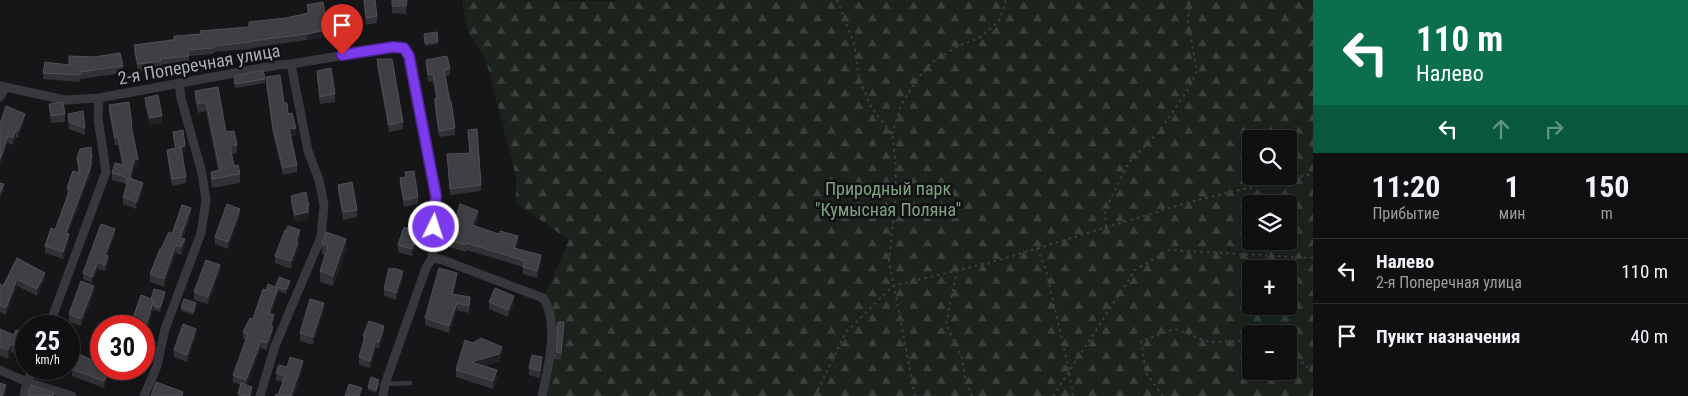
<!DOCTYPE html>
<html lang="ru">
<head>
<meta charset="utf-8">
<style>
  body { margin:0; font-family:"Roboto Condensed",sans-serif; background:#1e1e20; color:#f1f3f6; height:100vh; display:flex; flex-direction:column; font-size:19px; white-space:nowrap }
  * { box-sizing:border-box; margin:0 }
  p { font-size:16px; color:#9c9d9f }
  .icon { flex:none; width:28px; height:28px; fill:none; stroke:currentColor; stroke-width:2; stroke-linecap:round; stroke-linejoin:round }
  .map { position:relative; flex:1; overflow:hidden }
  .side { display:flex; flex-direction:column; background:#101012; width:375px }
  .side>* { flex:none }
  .guide { background:#0b6e4f; color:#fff; overflow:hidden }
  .fabs { position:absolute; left:1242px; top:130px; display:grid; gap:10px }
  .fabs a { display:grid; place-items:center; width:55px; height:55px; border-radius:5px; background:#101012; box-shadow:0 5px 20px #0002,0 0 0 1px #303032; font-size:25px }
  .speed { position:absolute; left:15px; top:315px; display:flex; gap:10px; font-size:25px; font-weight:700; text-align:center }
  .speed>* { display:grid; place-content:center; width:65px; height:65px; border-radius:50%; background:#101012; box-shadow:0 5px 20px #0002,0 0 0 1px #303032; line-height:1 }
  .speed small { font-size:12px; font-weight:400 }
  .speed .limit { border:8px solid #d22; background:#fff; color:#111 }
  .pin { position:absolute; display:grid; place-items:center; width:42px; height:42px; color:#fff; margin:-51px -21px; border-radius:50% 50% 50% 0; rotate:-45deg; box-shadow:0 0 5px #0007 }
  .pin .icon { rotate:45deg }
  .me { position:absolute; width:55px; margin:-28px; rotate:4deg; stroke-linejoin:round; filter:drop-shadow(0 0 4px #0008) }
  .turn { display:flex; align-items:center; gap:18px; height:105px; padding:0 20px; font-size:22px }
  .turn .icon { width:65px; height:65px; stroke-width:2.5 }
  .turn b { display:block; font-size:35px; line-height:42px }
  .lanes { display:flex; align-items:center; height:48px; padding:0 20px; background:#0003; justify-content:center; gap:25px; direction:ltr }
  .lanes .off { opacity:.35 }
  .eta { display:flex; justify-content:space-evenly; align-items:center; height:85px; text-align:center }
  .eta b { font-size:30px; font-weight:700; line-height:35px }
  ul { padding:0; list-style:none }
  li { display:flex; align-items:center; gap:15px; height:65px; padding:0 20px; border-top:1px solid #303032 }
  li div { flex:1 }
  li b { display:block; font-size:19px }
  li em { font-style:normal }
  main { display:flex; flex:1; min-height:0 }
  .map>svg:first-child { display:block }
  .forest { fill:url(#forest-firs); fill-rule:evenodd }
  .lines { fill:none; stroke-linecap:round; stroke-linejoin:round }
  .path { stroke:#3d3f44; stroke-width:2; stroke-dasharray:2.5 4; stroke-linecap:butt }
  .lane { stroke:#37383d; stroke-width:4.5 }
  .street { stroke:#37383d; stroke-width:9 }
  .wall { fill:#323236 }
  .shaded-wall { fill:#212124 }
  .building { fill:#3f3f44; stroke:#4f5156 }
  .route-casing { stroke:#51269a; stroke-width:12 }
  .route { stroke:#7c3aed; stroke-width:9 }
  .labels { text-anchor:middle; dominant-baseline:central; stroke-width:5; stroke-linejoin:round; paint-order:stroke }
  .street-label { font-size:18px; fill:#a8adb8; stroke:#111113 }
  .park-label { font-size:18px; fill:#7fa381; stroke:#111113 }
</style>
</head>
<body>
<main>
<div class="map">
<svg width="1313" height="396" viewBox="0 0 1313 396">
  <defs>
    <pattern id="forest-firs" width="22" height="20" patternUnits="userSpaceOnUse" patternTransform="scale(1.25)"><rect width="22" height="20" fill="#1c231d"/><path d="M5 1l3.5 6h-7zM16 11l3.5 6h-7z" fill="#3a403c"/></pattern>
  </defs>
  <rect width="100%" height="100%" fill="#161618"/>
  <path class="forest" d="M463,0L616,1V0H1313V396H547C553,369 563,319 545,295L569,240L516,203V176L486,60L469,34L463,9ZM1251,139H1289V176H1251ZM1251,204H1289V241H1251ZM1251,269H1289V306H1251ZM1251,334H1289V371H1251Z"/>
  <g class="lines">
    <path class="path" d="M837,0L854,43L859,78L871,107L892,134L896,167L895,204L889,261L915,396
      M892,134L901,105L918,78L931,63L958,46L979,38L999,21L1006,0
      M1106,227L1105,210L1129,162L1159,132L1187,91L1197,71L1188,22L1189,0
      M1037,248L1046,270L1069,370L1073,396
      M957,270L946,324L962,358L965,378L972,396
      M1289,357L1303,363L1313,373
      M815,396L846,332L893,286L999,260L1186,203L1272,182L1313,174
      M1053,396L1135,270L1169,250L1313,258
      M1163,396L1146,373L1141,341L1175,329L1209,342L1251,341"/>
    <path class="lane" d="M385,384L410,383"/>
    <path class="street" d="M0,86L65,100L99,98L278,65L291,64L393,47L404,48L409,57L427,141L436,196L432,258L426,268L385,384L383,396
      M0,97L5,88
      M432,258L443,260L543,298C560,322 548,369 542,396
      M49,326L106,172L98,118L99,98
      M0,370L27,382L72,396
      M24,396L27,382L33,369
      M144,396L157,366L165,329L201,233L206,200L202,173L181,98L179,83
      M260,396L275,346L321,237L324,205L319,180L308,151L291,64"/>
  </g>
  <path class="wall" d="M364,0L377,16V23L366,25L364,6Z
    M392,0H407L406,14L392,13Z
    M307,5L326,19L340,26L349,36V43L337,45L335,35L307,40L251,48V49L214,52V54L189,56V62L161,65V67L138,71L134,52V45L249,27V22L286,18L307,13Z
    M424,34L438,41V44L425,46Z
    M377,59L403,122V129L389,132L377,67Z
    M426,60L450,69V75L445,76L455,128V135L439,137L435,109V98L436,97L433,81L428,82L426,66Z
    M69,65L123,66V73L80,79V82L43,79V73Z
    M317,71L335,94V102L320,104L317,78Z
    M234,76L265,79V83L235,88Z
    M266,77L284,103L296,135L291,136L297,165V172L283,175L273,135L266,84Z
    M218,87L226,132L237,145V153L232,154L234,166L240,174V183L212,188L211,181V172L218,170L206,111L198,113L195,100V91Z
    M145,98L162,123L150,125L145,105Z
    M49,104L65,114V122L51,123Z
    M109,105L132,125V132L138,166L134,167L131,179L143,190L136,209L123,204V197L126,187V184L112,180V173L122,165L118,145H115L109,112Z
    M6,106L25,121L18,137H16L13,145L8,143Z
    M68,114L85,128V135L69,129L68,121Z
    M468,130L481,185V191L450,195L447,154L470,153Z
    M173,132L185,152L182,153L186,177V183L172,186L167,156V150L175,148L173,138Z
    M77,158H92V165H91V173L68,234L69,241L63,259L45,253V246L55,230L68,195H67V188L78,173Z
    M405,172L418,197V204L404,207L400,185V178L405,177Z
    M338,185L357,210V217L343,220L338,192Z
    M291,196L309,206V214H308V219L295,222L291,203Z
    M191,215L183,238L185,247L181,255L176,253L164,287L150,282V274L161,249L172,234Z
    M240,216L228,249L215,244V237Z
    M478,218L475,226L518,243L516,248L541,262L537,278L523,274V267L467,250L466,252L449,247V240Z
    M115,235L107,256L108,263L105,271L98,269L92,283L83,279V273Z
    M300,237L298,242V249L291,269L275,263V256Z
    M418,238L412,256L398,252V245Z
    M322,243L346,250L333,286L320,282V271L325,255L322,254Z
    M17,258L45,280L37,296L17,286L6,315L0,312V284L3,286Z
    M220,272L208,304L194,300V292Z
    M403,278L396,300L384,296V289Z
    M457,280L453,294L470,304L469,313L457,310L449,333L425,325V318Z
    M290,285L286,294L278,291V294L271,314L274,321L272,327L273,333L267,350L261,348L247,385L252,391L251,396H238L241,385L233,382V375L246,340L243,339V332L276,287Z
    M94,293L81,326L69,322V314Z
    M165,296L160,312L154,310L151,299Z
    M489,302L514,303L508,317L489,309Z
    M181,307H196L193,315L181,311Z
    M324,310L313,345L300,341V333Z
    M0,329L14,335L26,333V343L22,356L11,352L8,359L0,356Z
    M564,330L561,360L556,359V352Z
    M384,333L379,349L376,348L370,368L359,365V357L363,342V336Z
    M196,336L187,362L174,357V350Z
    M502,354L499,361L483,366L497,377L493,389L456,377V370Z
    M542,364L540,378L529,375V368Z
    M287,367L303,368L283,382L276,380V373Z
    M46,369H65L61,379L46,373Z
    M72,369H111V370L104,388L72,376Z
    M379,384L376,393L368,390V387Z"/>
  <path class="shaded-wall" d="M335,28V35L307,40V34Z
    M25,114V121L18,137V131Z
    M162,116V123L150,125V118Z
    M296,128V135L289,136V129Z
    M16,130V137L13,145V138Z
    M8,136V143L0,166V159Z
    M185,146V152L178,154V148Z
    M138,159V166L134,167L129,188V181L134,160Z
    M91,166V173L66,240V233Z
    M143,183V190L136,209V202Z
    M4,184V191L0,199V193Z
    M191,208V215L180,245V238Z
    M240,209V216L228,249V242Z
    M478,211V218L472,232V225Z
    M308,212V219L295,222V215Z
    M115,229V235L105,262V255Z
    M300,230V237L296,248V241Z
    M418,231V238L412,256V249Z
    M69,234V241L63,259V252Z
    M518,236V243L514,254V248Z
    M185,239V247L181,255V247Z
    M346,239V250L333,286V276Z
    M298,242V249L291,269V261Z
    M176,245V253L164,287V279Z
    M541,255V262L537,278V271Z
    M108,256V263L105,271V265Z
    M98,262V269L92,283V277Z
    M220,265V272L208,304V297Z
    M403,271V278L396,300V293Z
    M45,273V280L37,296V289Z
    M457,273V280L452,301V294Z
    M17,279V286L6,315V308Z
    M290,281V285L286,294V290Z
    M94,286V293L81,326V319Z
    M278,288V294L269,320V313Z
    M165,292V296L160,312V308Z
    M514,296V303L508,317V310Z
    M470,297V304L469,313V306Z
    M154,300V310L144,341V331Z
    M324,303V310L313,345V337Z
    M457,303V310L449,333V326Z
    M274,315V321L271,332L273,327V333L267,350V343Z
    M384,326V333L379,349V342Z
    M196,329V336L187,362V355Z
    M26,335V343L22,356V348Z
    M261,341V348L246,387V380Z
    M376,341V348L370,368V361Z
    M11,344V352L8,359V350Z
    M502,347V354L499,361L471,369V362Z
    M542,357V364L540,378V371Z
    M303,361V368L294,396H291Z
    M62,369H65L61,379V372Z
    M109,369H111V370L104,388V381Z
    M497,370V377L493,389V381Z
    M6,385V392L5,396H2Z"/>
  <path class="building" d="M364,0H375L377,16L366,18Z
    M392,0H407L406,6H392Z
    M323,2L326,19L338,16L340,26L347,25L349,36L337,39L335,28L307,34L251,41V42L214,46V48L188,50L189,56L160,59L161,61L138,64L134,45L174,40V36L201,34L200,31L249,27V22L286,18L309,13L307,5Z
    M437,32L438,41L425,43L424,34Z
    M120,53L123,66L80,72V75L43,73L45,62L69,65V56L94,57Z
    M447,56L450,69L444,70L450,101H451L455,128L439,131L435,103V98L437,97L433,74L428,75L426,60Z
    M377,59H392L403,122L389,125Z
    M331,68L335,94L320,97L317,71Z
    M263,70L265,79L235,84L234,76Z
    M280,75L284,103H287L288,114L292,113L296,128L289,129L297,165L283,168L273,128L266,77Z
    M218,87L226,132L234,131L237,145L230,146L234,166L238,165L240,174L212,179L211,172L220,170L206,102L198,104L195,91Z
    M158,95L162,116L150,118L145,98Z
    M63,102L65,114L51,116L49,104Z
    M129,102L132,125H131L138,159L134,160L129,181L130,178L143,183L136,202L123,197L127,184L126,177L112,173L115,163L124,165L118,138H115L109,105Z
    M6,106L25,114L18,131L16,130L13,138L8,136L0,159V124Z
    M83,111L85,128L69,122L68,114Z
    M477,129L481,185L450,189L447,154L470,153L468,130Z
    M183,130L185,146L178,148L181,147L186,177L172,179L167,150L176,148L173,132Z
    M91,147L92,158H90L91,166L66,233L69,234L63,252L45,246L51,228L55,230L70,189L67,188L73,171L80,173L77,158L80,149Z
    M414,171L418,197L404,200L400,178L406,177L405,172Z
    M352,182L357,210L343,212L338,185Z
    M0,183L4,184L0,193Z
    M306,192L309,206L307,207L308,212L295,215L291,196Z
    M227,204L240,209L228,242L215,237Z
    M460,204L478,211L472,225L499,234L500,231L518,236L514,248L541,255L537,271L523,267L525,261L467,243L466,245L449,240Z
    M182,205L191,208L180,238L185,239L181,247L176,245L164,279L150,274L160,249H161L169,232L172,234Z
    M101,224L115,229L105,255L108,256L105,265L98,262L92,277L83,273Z
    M288,226L300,230L296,241L298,242L291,261L275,256L285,230L286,231Z
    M404,227L418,231L412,249L398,245Z
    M326,232L346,239L333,276L320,271L328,246L322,243Z
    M17,258L45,273L37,289L17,279L6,308L0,305V284L3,286Z
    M206,260L220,265L208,297L194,292Z
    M389,268L393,270V268L403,271L396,293L384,289Z
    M439,268L457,273L452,294L470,297L469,306L457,303L449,326L425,318Z
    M279,277L290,281L286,290L276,286Z
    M81,281L94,286L81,319L69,314Z
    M268,284L278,288L269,313L274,315L270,326L273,327L267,343L261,341L246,380L233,375L248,334L243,332L250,318L253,319L263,289L266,290Z
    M495,288L514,296L508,310L489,302Z
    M154,289L165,292L160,308L154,306V300L151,299Z
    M141,295L154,300L144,331V326H130Z
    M184,299L196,303L193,312L181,307Z
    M310,299L324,303L313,337L300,333Z
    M369,321L384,326L379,342L376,341L370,361L359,357L365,337L363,336Z
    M558,322H564L561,353L556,352Z
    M183,324L196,329L187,355L174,350Z
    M0,329L14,335L16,330L26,333L22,348L11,344L8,350L0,347Z
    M481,338L502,347L499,354L471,362L497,370L493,381L456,370L465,340L473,343Z
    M78,354L101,363V369H109L104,381L72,369Z
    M532,355L542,357L540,371L529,368Z
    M290,357L303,361L291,396H276V394L278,395L285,376L276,373L279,365L287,367Z
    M54,369H62L61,372Z
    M371,377L379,380L376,390L368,387Z
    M156,382L183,392L182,396H151Z
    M0,383L6,385L2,396H0Z
    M241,383L252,387L249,396H245L238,394Z
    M349,384L362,388L359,396H345Z
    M31,385L54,393L53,396H28Z"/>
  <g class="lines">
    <defs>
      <path id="route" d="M342,55L393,47L404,48L409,56L436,196L434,227"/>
    </defs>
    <use href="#route" class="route-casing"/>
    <use href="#route" class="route"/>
  </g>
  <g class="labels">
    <g class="street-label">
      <text transform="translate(199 64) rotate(-10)">2-я Поперечная улица</text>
    </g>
    <g class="park-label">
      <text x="888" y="188">Природный парк<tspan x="888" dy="21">"Кумысная Поляна"</tspan></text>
    </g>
  </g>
</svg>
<div class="fabs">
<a><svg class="icon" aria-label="search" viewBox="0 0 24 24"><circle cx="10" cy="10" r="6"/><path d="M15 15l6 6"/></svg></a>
<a><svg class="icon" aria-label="layers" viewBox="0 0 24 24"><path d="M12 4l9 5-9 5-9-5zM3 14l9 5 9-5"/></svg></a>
<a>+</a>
<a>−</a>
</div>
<div class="speed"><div>25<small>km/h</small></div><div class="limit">30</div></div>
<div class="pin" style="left:342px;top:55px;background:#d93025"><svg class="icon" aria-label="arrive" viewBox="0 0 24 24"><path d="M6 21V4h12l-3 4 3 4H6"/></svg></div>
<svg class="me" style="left:434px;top:227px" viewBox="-20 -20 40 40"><circle r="17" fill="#7c3aed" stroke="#fff" stroke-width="3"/><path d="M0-11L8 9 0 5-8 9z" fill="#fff"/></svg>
</div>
<section class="side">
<div class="guide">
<div class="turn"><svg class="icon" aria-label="left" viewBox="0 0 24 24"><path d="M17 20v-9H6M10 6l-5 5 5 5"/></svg><div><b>110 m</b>Налево</div></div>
<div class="lanes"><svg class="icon" aria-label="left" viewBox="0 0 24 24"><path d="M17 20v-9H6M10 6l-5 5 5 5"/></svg><svg class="icon off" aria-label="ahead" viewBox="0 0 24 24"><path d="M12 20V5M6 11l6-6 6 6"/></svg><svg class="icon off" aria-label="right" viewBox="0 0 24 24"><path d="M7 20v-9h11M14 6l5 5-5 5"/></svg></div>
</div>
<div class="eta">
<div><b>11:20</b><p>Прибытие</p></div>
<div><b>1</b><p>мин</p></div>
<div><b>150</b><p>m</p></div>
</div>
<ul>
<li><svg class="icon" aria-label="left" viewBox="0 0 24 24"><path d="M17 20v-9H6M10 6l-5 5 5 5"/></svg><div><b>Налево</b><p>2-я Поперечная улица</p></div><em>110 m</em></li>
<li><svg class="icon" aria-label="arrive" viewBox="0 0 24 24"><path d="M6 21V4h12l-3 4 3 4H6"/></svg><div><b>Пункт назначения</b></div><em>40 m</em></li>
</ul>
</section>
</main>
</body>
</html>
